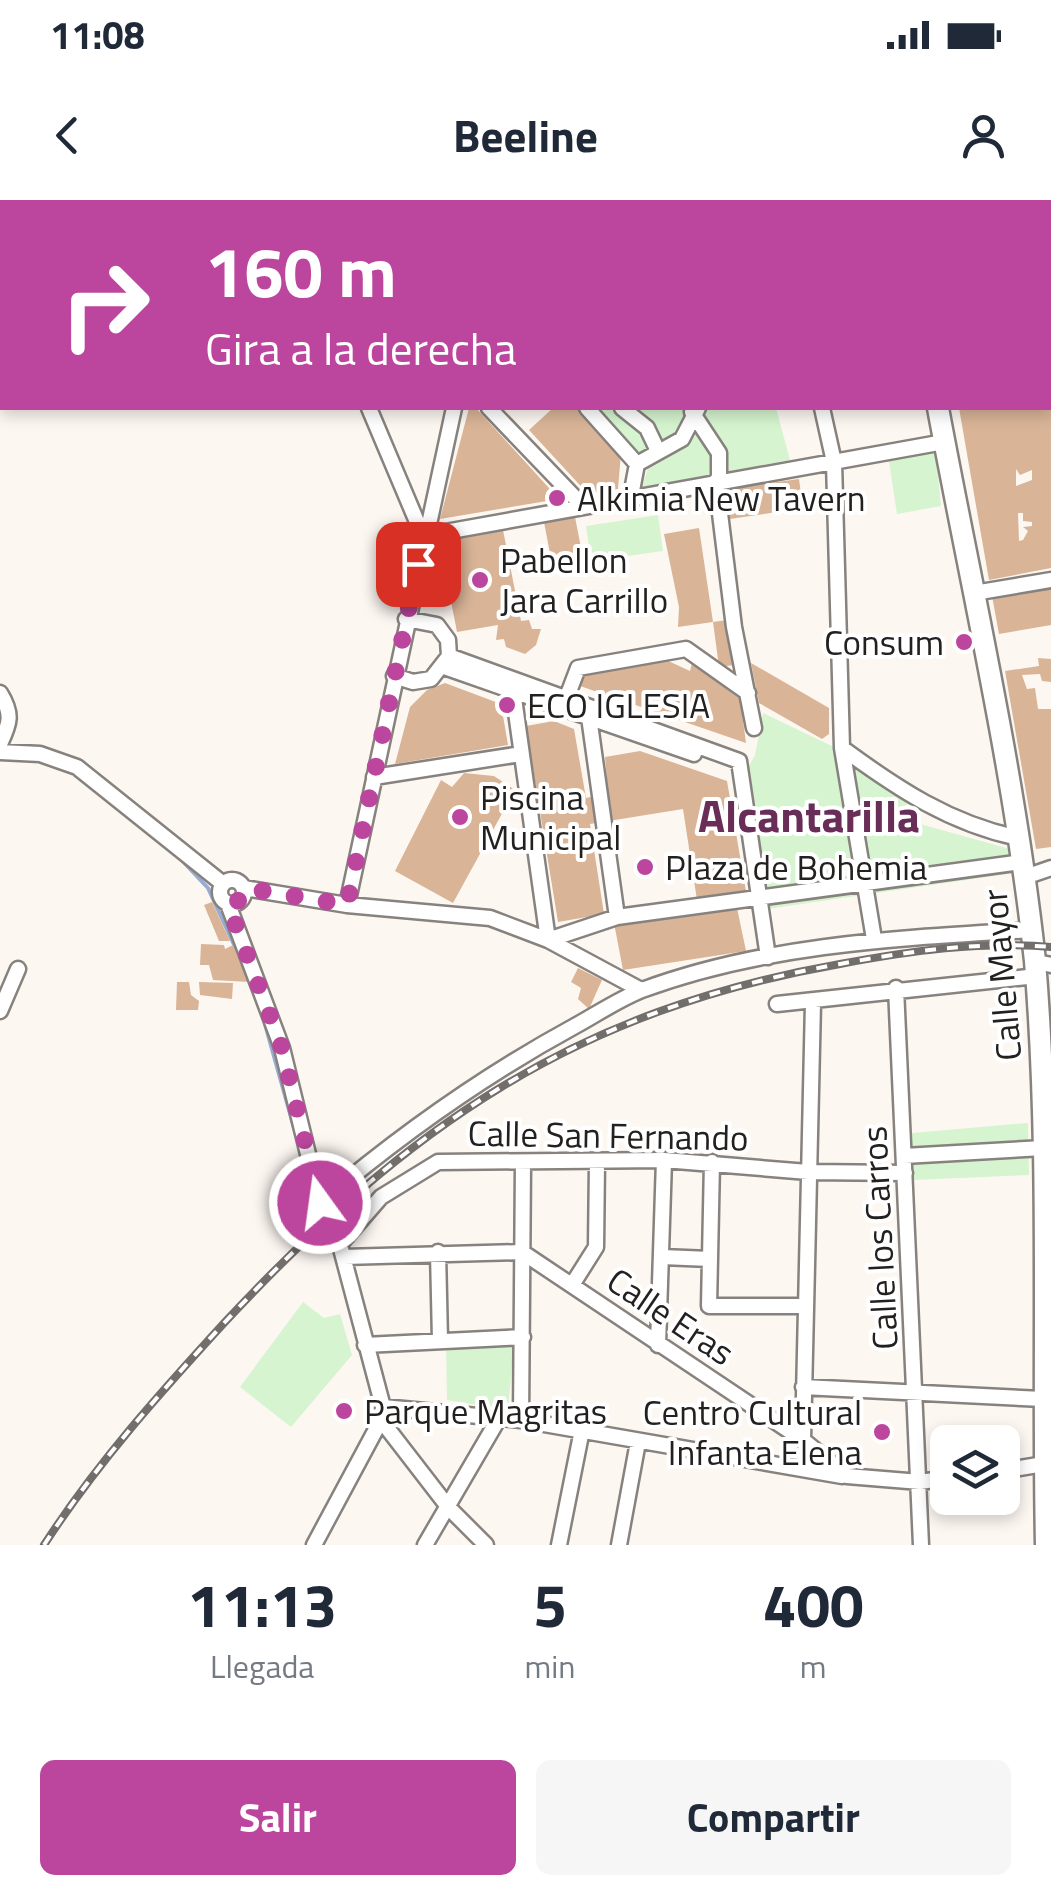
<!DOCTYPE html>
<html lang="es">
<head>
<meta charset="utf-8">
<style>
  body { margin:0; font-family:"Titillium Web",sans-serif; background:#f6f6f7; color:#1f2937; height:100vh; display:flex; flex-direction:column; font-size:38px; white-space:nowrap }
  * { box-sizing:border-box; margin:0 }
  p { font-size:32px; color:#747a83 }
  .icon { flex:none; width:55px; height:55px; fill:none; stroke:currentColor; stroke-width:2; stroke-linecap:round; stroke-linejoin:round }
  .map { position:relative; height:1345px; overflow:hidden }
  .side { display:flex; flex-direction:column; background:#fff; flex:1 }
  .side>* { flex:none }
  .guide { position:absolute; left:0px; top:0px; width:1052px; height:210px; box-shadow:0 5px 15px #0003; background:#bc469d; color:#fff; overflow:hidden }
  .tools { position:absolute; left:930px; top:1225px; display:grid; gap:20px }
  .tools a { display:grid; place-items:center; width:90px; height:90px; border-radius:15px; background:#fff; box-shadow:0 5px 15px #0003; font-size:50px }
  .pin { position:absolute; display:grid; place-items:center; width:85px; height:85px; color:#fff; margin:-42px; border-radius:20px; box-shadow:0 5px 15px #0006 }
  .me { position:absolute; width:110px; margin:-55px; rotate:346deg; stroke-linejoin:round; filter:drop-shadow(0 0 8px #0008) }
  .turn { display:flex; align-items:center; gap:35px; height:210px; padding:0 40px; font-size:45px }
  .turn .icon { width:130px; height:130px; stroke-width:2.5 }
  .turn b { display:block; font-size:70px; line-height:85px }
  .eta { display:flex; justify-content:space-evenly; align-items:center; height:170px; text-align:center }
  .eta b { font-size:60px; font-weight:700; line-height:70px }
  .button { display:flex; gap:20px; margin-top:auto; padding:20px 40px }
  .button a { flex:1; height:115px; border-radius:15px; background:#bc469d; color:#fff; font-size:40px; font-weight:700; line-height:115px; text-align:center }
  .button a+a { background:#f6f6f7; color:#1f2937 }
  .status { display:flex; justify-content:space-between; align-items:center; height:70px; padding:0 50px; background:#fff; direction:ltr }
  .status svg { height:28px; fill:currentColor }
  header { display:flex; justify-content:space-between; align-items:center; height:130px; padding:0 40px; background:#fff; font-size:45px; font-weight:700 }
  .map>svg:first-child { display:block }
  .green { fill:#d5f4cf }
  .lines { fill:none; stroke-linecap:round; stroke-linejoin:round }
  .stream { stroke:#98abd1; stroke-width:4 }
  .building { fill:#d9b497; fill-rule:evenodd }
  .street-tunnel { stroke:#d1ccc8; stroke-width:14; stroke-dasharray:14 7; stroke-linecap:butt }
  .street-casing { stroke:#87827e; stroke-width:19 }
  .secondary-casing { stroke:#87827e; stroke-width:25 }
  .street { stroke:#fff; stroke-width:14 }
  .secondary { stroke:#fff; stroke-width:20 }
  .rail-casing { stroke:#726e6c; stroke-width:8 }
  .rail { stroke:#fff; stroke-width:4; stroke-dasharray:11; stroke-linecap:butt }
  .route { stroke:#bc469d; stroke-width:18; stroke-dasharray:0 32.4 }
  .poi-dot { fill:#bc469d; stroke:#fff; stroke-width:4 }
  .labels { text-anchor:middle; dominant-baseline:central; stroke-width:8; stroke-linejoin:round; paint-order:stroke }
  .poi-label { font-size:35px; fill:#232120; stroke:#fff; text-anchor:start }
  .street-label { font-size:35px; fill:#232120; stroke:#fff }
  .district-label { font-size:45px; font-weight:bold; fill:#682e58; stroke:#fff }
</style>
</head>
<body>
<div class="status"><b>11:08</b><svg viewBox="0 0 49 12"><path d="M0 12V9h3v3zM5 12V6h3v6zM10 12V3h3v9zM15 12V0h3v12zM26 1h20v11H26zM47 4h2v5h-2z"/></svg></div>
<header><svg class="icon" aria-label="back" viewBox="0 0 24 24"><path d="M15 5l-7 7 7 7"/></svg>Beeline<svg class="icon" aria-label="person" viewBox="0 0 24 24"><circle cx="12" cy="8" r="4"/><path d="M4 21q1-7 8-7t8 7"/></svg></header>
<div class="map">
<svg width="1051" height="1345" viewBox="0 0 1051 1345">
  <rect width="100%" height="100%" fill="#fdf7f2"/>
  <path class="green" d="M591,208H776L790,260L642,288L648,268Z
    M935,246L941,306L897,314L888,255Z
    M658,315L663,351L591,361L586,326Z
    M763,513L834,547L907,604L902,619L1010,649L1014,673L767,709L747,570L755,555Z
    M1028,923L1029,975L912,980V933Z
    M303,1102L324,1118L340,1114L352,1155L291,1227L240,1187Z
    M446,1145H514L508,1210L447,1200Z"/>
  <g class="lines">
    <path class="stream" d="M174,652L208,688L242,762
      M263,817L317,1010"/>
  </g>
  <path class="building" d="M469,208H476L559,299L440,319Z
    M553,208H579L621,253L618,289L588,294L529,230Z
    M959,208H1051V368L989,380ZM1016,269L1020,275L1032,270V280L1016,286ZM1018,313H1023V321L1032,322V326L1023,327L1028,331L1023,340L1019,341Z
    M799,279L803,308L730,319L726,289Z
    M575,317L583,358L552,364L544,322Z
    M699,328L713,422L678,427L679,407L664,334Z
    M503,330L521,421L529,420L532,429H541L536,445L525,454L506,447L504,439L496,440L498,425L457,432L439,340Z
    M1051,386V425L999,434L992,396Z
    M727,420L734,465L719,467L713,422Z
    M1038,458L1051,459V482L1042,481L1040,474L1022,475L1027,489L1035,488L1038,509H1051V647L1036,649L1005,471L1039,466Z
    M664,459L690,471L692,463L740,499L746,543L580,486L585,470Z
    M751,463L829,508V534L822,539L759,503Z
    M445,483L501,504L508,545L395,564L410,507L427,490Z
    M554,521L574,529L586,598L608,593L605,557L640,551L727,581L746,691L697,700L683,609L590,624L604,714L558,722L526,526Z
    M464,573L494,576L515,590L453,703L395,671L441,580L452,587Z
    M212,702L230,741H219L204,705Z
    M736,703L746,751L623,770L614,723Z
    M201,744L224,745L225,749L233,745L250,782L213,780L209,765H200Z
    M578,768L602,780L589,809L578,799L581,788L571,782Z
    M177,782H189L191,795L199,801L198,810H176Z
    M199,782L233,783L232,799L200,795Z"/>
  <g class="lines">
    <path class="street-tunnel" d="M320,1003L336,1030"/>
    <defs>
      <path id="street" d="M285,0V2
        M494,0L495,2
        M713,0L719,2
        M791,0L796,2
        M575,2L576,0
        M667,2L672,0
        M1008,2L1014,0
        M1050,103L1051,105
        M1050,119L1051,120
        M369,208L423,336L944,242
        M489,208L582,305
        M587,208L637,264L631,296
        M622,208L647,228L657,249
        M822,208L834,262L842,548L874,739
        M692,212L719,253V281
        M637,264L682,239L698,208
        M716,281L734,427L754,528
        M974,393L1051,380
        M449,456L739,561L768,757
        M444,467L694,554
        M394,476L413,482L431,479L449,456L448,440L437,425L406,419
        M513,491L548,740L617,717L1022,662
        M0,493C13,514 10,523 0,544
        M567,497L578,468L686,449L748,493
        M589,517L617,717
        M842,548C898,589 949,623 1018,638
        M0,552L40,554L77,567L222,683
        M374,577L521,554
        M1025,677L1051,668
        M220 692a12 12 0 1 1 24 0a12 12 0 1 1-24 0Z
        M244,688L347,705L490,718L548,740L641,790
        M228,704L282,848L320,1003C400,935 483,876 575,826C597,814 619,799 642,790C766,744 901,738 1031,730
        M347,705L454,208
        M1036,762L1051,765
        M896,788L921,1345
        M777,804L1037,776
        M0,811L18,769
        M904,956L1044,948
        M712,962L709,1106H805
        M336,1030L383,1207L381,1220L449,1308L486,1345
        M341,1043L381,997L438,962L664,960L808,972L905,973
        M438,1052L440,1140
        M344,1057L522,1052L803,1240L847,1276L920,1282L948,1278
        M662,1057L710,1059
        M572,1085L596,1047L597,962
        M365,1145L523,1137
        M658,1145L664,960
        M803,1187L1043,1199
        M383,1207L521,1220L842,1276
        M521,1220L523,962
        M803,1240L813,803
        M1002,1271L1044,1264
        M314,1345L381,1220
        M425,1345L499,1218
        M559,1345L582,1230
        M619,1345L638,1242"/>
      <path id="secondary" d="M903,0L904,2
        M938,208C972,391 1015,575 1035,761C1051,954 1042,1151 1046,1345"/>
    </defs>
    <use href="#street" class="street-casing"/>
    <use href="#secondary" class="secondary-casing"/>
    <use href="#street" class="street"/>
    <use href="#secondary" class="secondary"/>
    <defs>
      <path id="rail" d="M44,1345C97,1263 160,1193 225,1122C407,927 573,811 840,764C909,751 981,741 1051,747"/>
    </defs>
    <use href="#rail" class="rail-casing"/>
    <use href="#rail" class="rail"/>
  </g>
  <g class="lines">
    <path class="route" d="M320,1003L282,848L228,704L240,700L246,688L347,705L418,364"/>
  </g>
  <g class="poi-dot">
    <circle cx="557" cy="298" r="10"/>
    <circle cx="480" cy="380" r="10"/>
    <circle cx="964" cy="442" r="10"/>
    <circle cx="507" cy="505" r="10"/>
    <circle cx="460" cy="617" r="10"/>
    <circle cx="645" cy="667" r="10"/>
    <circle cx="344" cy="1211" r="10"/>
    <circle cx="882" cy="1232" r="10"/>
  </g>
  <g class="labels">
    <g class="poi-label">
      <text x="577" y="298">Alkimia New Tavern</text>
      <text x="500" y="360">Pabellon<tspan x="500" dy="40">Jara Carrillo</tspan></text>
      <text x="944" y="442" text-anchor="end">Consum</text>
      <text x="527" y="505">ECO IGLESIA</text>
      <text x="480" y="597">Piscina<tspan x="480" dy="40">Municipal</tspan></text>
      <text x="665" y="667">Plaza de Bohemia</text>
      <text x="364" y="1211">Parque Magritas</text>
      <text x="862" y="1212" text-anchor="end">Centro Cultural<tspan x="862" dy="40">Infanta Elena</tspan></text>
    </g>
    <g class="street-label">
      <text transform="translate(1001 775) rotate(-95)">Calle Mayor</text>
      <text transform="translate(608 935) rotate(1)">Calle San Fernando</text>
      <text transform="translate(879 1038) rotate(-93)">Calle los Carros</text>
      <text transform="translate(671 1116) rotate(34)">Calle Eras</text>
    </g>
    <g class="district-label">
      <text x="809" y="615">Alcantarilla</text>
    </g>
  </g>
</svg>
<div class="tools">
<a><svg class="icon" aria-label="layers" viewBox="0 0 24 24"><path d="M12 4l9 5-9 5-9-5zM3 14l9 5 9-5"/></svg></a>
</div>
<div class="pin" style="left:418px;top:364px;background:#d93025"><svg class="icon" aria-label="arrive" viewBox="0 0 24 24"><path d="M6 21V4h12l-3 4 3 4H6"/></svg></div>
<svg class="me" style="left:320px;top:1003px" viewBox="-20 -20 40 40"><circle r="17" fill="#bc469d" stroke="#fff" stroke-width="3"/><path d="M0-11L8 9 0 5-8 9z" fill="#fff"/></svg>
<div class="guide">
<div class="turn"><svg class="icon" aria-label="right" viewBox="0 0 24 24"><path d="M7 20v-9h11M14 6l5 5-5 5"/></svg><div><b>160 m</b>Gira a la derecha</div></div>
</div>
</div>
<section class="side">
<div class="eta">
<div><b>11:13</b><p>Llegada</p></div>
<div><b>5</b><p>min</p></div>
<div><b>400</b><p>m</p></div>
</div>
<div class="button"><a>Salir</a><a>Compartir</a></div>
</section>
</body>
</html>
